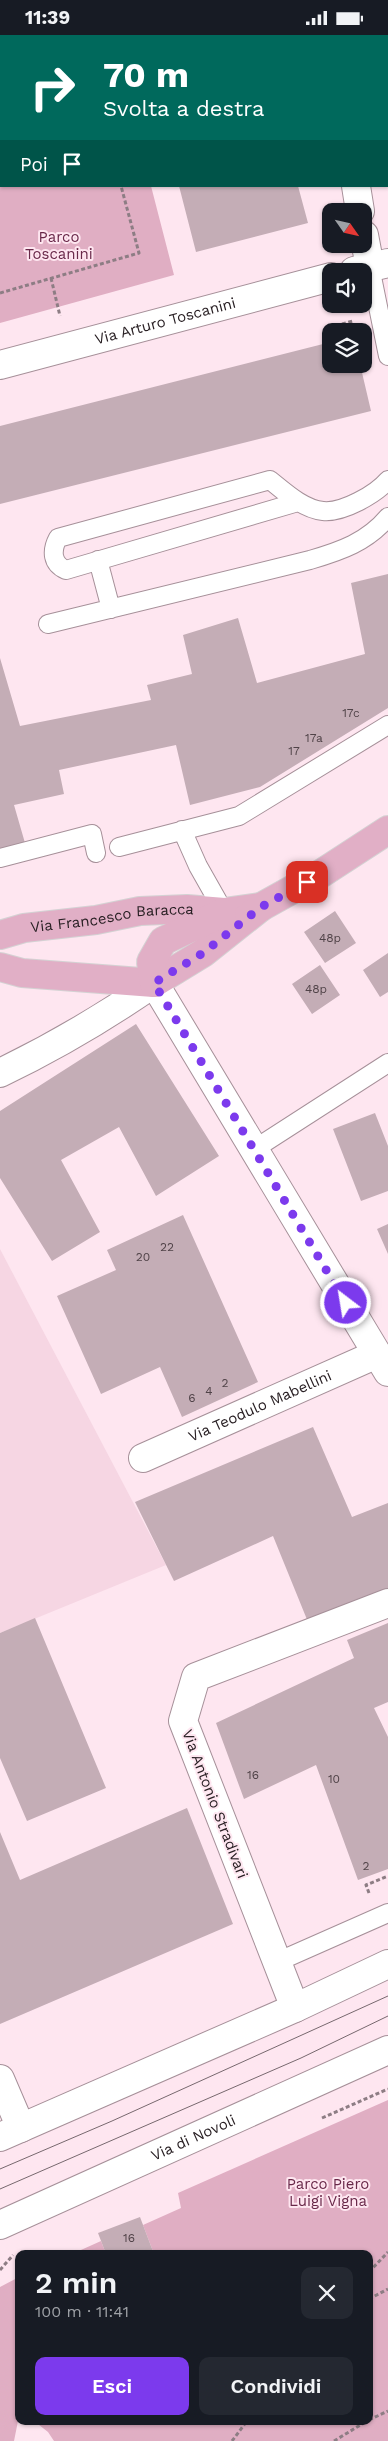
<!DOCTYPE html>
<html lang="it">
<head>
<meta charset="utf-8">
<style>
  body { margin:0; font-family:"Work Sans",sans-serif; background:#242831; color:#f1f3f6; height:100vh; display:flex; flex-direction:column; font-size:19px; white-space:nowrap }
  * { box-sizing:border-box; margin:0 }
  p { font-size:16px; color:#9ea1a6 }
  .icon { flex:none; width:28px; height:28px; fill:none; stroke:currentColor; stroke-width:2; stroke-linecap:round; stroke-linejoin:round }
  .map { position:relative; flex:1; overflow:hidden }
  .side { position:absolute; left:15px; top:2215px; width:358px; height:175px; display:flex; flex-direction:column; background:#171b24; border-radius:10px; box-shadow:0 1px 4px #0004 }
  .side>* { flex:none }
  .top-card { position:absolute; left:0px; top:0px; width:389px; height:152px; box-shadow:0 1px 4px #0004; background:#00695c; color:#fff; overflow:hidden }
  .needle { width:32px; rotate:124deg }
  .controls { position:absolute; left:322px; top:168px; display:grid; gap:10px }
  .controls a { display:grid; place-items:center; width:50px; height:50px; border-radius:10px; background:#171b24; box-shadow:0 1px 4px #0004; font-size:25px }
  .pin { position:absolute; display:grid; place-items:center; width:42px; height:42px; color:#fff; margin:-21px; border-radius:10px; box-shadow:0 2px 8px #0006 }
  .me { position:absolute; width:55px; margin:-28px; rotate:329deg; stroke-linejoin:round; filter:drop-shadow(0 0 4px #0008) }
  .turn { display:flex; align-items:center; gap:18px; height:105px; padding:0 20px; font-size:22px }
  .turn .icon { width:65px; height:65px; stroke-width:2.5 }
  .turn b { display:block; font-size:35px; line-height:42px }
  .then { display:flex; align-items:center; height:48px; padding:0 20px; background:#0003; gap:10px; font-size:19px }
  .round { display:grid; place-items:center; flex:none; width:52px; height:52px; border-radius:10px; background:#242831 }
  .summary { display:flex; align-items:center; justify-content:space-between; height:85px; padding:0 20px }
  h1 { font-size:30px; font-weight:600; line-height:38px }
  .button { display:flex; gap:10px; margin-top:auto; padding:10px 20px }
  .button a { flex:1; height:58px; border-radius:10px; background:#7c3aed; color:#fff; font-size:20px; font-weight:600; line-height:58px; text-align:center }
  .button a+a { background:#242831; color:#f1f3f6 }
  .status { display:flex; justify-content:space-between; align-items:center; height:35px; padding:0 25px; background:#171b24; direction:ltr }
  .status svg { height:14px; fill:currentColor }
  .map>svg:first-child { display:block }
  .built { fill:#f6d6e3 }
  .green { fill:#e0aec3 }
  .building { fill:#c4adb6 }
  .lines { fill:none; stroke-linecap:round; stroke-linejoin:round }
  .service-casing { stroke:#a69099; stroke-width:20 }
  .minor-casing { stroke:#a69099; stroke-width:30 }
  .tertiary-casing { stroke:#a69099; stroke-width:30 }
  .primary-casing { stroke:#d4d2d3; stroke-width:30 }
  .path { stroke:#8d7d84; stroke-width:3; stroke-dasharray:4 2.5; stroke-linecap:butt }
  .service { stroke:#fff; stroke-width:18 }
  .minor { stroke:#fff; stroke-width:28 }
  .tertiary { stroke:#fff; stroke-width:28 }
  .primary { stroke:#e1afc6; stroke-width:28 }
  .tram { stroke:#77686e; stroke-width:1 }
  .route { stroke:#7c3aed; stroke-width:9; stroke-dasharray:0 16.2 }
  .labels { text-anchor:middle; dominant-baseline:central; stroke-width:4; stroke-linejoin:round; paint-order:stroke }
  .number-label { font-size:12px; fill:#504348 }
  .park-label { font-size:15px; fill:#692849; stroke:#fee6f0 }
  .street-label { font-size:15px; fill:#292024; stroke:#fee6f0 }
</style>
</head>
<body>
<div class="status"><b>11:39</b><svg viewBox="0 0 49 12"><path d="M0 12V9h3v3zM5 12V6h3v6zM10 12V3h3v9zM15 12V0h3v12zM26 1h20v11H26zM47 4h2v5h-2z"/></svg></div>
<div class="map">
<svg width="388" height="2406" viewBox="0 0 388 2406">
  <rect width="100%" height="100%" fill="#fee6f0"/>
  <path class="built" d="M0,1214L166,1530L0,1598Z"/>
  <path class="green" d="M0,0L29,1H1V151H151L174,240L0,288Z
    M388,2065V2406H54L48,2397L34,2386H369V2219H154L143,2190L181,2173L178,2158Z
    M101,2206L106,2219H72Z
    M19,2242V2381L14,2406H0V2252Z"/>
  <path class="building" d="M179,151H298L308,188L196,217Z
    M331,307V329H360L371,376L0,469V391Z
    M388,539V673L260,752L190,770L176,710L59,735L64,759L14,770L25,808L0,815V623L20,691L151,665L147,650L192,639L183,600L238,583L257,648L365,619L351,548Z
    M335,876L356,908L325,928L304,897Z
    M388,918V957L380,962L363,935Z
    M320,930L340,960L312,979L292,949Z
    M136,989L219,1121L156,1161L119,1092L61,1125L100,1197L52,1226L0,1143V1076Z
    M375,1078L388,1111V1156L361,1166L333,1094Z
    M183,1180L258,1347L182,1382L160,1332L101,1359L57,1261L116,1235L107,1215Z
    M388,1189V1219L377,1194Z
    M313,1392L352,1482L388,1468V1555L308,1587L273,1501L174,1546L135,1467Z
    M35,1583L106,1753L27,1786L0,1723V1598Z
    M388,1588V1667L374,1673L388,1702V1834L358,1845L316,1730L244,1764L216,1688L354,1623L347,1605Z
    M187,1773L233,1889L0,1989V1797L20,1845Z
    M140,2182L154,2219H106L98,2198Z"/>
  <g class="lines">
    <defs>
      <path id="service" d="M370,232L388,321
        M298,467L66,535C52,529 51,516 58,503L270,445C285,457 303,474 323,476C343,478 376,459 388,445
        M98,525L111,574
        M48,589L310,525C341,516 367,507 388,482
        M182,795L198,831L224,877
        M119,812L239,781L388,690
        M0,823L92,799L96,818
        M253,1115L388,1028
        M277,1927L388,1878"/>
      <g id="minor">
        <path d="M331,0V1"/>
        <path d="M356,151L360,176"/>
        <path d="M364,200L370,232"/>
        <path d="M354,236L388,228"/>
        <path id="s1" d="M0,330L331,242"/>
        <path d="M0,1038C54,1012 105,982 154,948"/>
        <path id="s2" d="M143,1423L377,1319"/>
        <path d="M295,1973L183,1686L196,1642L388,1568"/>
        <path d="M0,2044L21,2093"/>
      </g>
      <g id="tertiary">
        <path d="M154,948L388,1337"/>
        <path d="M0,2102L295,1973L388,1929"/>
        <path id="s3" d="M0,2190L388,2015"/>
      </g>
      <g id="primary">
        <path id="s4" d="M0,900L24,893L96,885L140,876L187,874L224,877L261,872"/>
        <path d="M0,932L22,938L154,948L203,918L261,872L322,838L388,795"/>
        <path d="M154,948L151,927L163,906L222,878"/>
      </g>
    </defs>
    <use href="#service" class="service-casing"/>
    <use href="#minor" class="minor-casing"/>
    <use href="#tertiary" class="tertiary-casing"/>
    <use href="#primary" class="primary-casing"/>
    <path class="path" d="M369,0V1
      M0,94L1,99
      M388,105V108
      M51,243L60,281
      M0,258L139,218L121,151
      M342,289L353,286
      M369,1858L366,1850L388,1841
      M322,2083L388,2054
      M0,2235L13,2220
      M369,2237L388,2217
      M369,2264L388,2254
      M369,2385L388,2376
      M232,2406L247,2386
      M334,2406L367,2386"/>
    <use href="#service" class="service"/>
    <use href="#minor" class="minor"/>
    <use href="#tertiary" class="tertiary"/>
    <use href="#primary" class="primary"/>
    <path class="tram" d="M0,2134L112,2086L388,1961
      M0,2154L301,2023L388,1981"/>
  </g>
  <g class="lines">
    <path class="route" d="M307,847L261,872L203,918L154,948L346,1268"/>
  </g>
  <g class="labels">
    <g class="number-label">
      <text x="351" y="678">17c</text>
      <text x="314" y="703">17a</text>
      <text x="294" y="716">17</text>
      <text x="330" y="903">48p</text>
      <text x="316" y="954">48p</text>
      <text x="167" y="1212">22</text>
      <text x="143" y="1222">20</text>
      <text x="225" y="1348">2</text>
      <text x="209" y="1356">4</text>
      <text x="192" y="1363">6</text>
      <text x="253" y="1740">16</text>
      <text x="334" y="1744">10</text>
      <text x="366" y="1831">2</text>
      <text x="129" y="2203">16</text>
    </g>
    <g class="park-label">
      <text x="59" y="202">Parco<tspan x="59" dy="17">Toscanini</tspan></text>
      <text x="328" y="2149">Parco Piero<tspan x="328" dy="17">Luigi Vigna</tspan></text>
    </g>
    <g class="street-label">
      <text stroke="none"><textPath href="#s1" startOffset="171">Via Arturo Toscanini</textPath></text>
      <text stroke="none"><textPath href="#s4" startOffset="114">Via Francesco Baracca</textPath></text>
      <text stroke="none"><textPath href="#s2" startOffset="128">Via Teodulo Mabellini</textPath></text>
      <text transform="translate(215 1769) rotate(69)">Via Antonio Stradivari</text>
      <text stroke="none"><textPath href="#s3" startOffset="212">Via di Novoli</textPath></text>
    </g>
  </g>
</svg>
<div class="controls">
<a><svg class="needle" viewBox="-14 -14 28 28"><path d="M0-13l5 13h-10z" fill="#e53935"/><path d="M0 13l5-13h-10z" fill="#9ea1a6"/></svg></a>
<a><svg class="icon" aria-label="sound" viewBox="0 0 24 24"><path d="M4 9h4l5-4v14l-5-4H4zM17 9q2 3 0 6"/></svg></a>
<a><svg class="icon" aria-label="layers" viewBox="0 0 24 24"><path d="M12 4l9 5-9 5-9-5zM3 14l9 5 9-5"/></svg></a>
</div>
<div class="pin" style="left:307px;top:847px;background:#d93025"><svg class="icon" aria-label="arrive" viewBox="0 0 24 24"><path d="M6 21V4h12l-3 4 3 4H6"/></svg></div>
<svg class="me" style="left:346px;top:1268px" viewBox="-20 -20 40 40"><circle r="17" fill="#7c3aed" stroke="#fff" stroke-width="3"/><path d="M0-11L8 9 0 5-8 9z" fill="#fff"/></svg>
<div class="top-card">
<div class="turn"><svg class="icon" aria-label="right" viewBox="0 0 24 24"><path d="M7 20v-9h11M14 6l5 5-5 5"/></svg><div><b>70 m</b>Svolta a destra</div></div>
<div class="then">Poi<svg class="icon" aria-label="arrive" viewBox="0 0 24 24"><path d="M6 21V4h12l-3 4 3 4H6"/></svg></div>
</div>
<section class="side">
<div class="summary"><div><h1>2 min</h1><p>100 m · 11:41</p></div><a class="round"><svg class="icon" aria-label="close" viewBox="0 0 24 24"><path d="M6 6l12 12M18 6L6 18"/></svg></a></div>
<div class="button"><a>Esci</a><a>Condividi</a></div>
</section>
</div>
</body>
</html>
